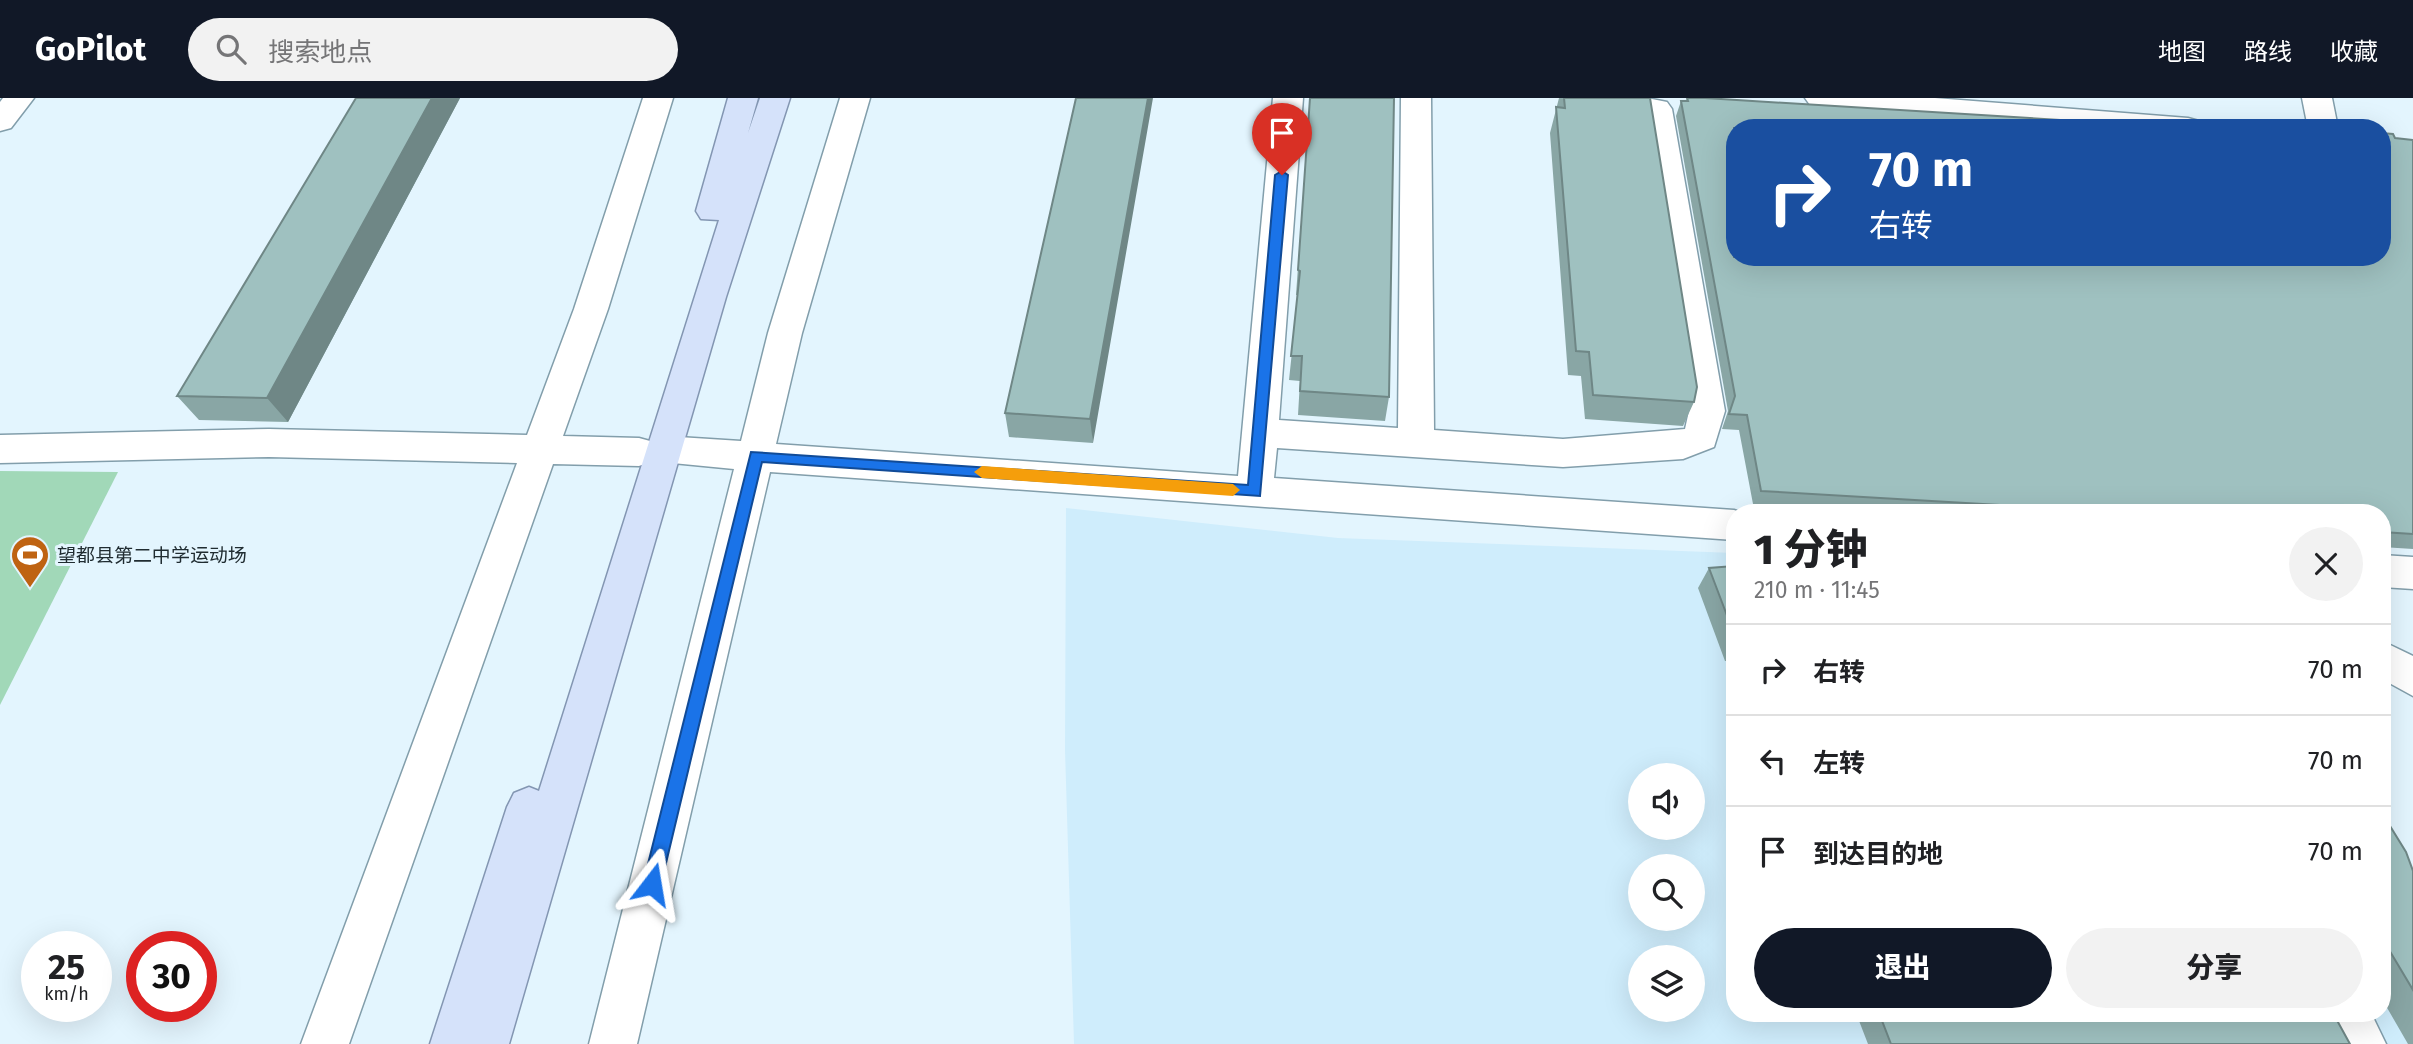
<!DOCTYPE html>
<html lang="zh">
<head>
<meta charset="utf-8">
<style>
  body { margin:0; font-family:"Fira Sans","Noto Sans SC",sans-serif; background:#f2f2f2; color:#202124; height:100vh; display:flex; flex-direction:column; font-size:26px; white-space:nowrap }
  * { box-sizing:border-box; margin:0 }
  p { font-size:23px; color:#757577 }
  .icon { flex:none; width:38px; height:38px; fill:none; stroke:currentColor; stroke-width:2; stroke-linecap:round; stroke-linejoin:round }
  .map { position:relative; flex:1; overflow:hidden }
  .details { position:absolute; left:1726px; top:406px; width:665px; height:518px; display:flex; flex-direction:column; background:#fff; border-radius:28px; box-shadow:0 7px 28px #0002 }
  .details>* { flex:none }
  .top-card { position:absolute; left:1726px; top:21px; width:665px; height:147px; border-radius:28px; box-shadow:0 7px 28px #0002; background:#1a4fa0; color:#fff; overflow:hidden }
  .buttons { position:absolute; left:1628px; top:665px; display:grid; gap:14px }
  .buttons a { display:grid; place-items:center; width:77px; height:77px; border-radius:50%; background:#fff; box-shadow:0 7px 28px #0002; font-size:35px }
  .speed { position:absolute; left:21px; top:833px; display:flex; gap:14px; font-size:35px; font-weight:700; text-align:center }
  .speed>* { display:grid; place-content:center; width:91px; height:91px; border-radius:50%; background:#fff; box-shadow:0 7px 28px #0002; line-height:1 }
  .speed small { font-size:18px; font-weight:400 }
  .speed .limit { border:10px solid #d22; background:#fff; color:#111 }
  .pin { position:absolute; display:grid; place-items:center; width:60px; height:60px; color:#fff; margin:-72px -30px; border-radius:50% 50% 50% 0; rotate:-45deg; box-shadow:0 0 7px #0007 }
  .pin .icon { rotate:45deg }
  .me { position:absolute; width:77px; margin:-38px; rotate:14deg; stroke-linejoin:round; filter:drop-shadow(0 0 5px #0008) }
  .turn { display:flex; align-items:center; gap:24px; height:147px; padding:0 28px; font-size:32px }
  .turn .icon { width:91px; height:91px; stroke-width:2.5 }
  .turn b { display:block; font-size:49px; line-height:60px }
  .round { display:grid; place-items:center; flex:none; width:74px; height:74px; border-radius:37px; background:#f2f2f2 }
  .overview { display:flex; align-items:center; justify-content:space-between; height:119px; padding:0 28px }
  h1 { font-size:42px; font-weight:800; line-height:52px }
  .action { display:flex; gap:14px; margin-top:auto; padding:14px 28px }
  .action a { flex:1; height:80px; border-radius:42px; background:#111827; color:#fff; font-size:28px; font-weight:800; line-height:80px; text-align:center }
  .action a+a { background:#f2f2f2; color:#202124 }
  ul { padding:0; list-style:none }
  li { display:flex; align-items:center; gap:21px; height:91px; padding:0 28px; border-top:2px solid #e0e0e0 }
  li div { flex:1 }
  li b { display:block; font-size:26px }
  li em { font-style:normal }
  header { display:flex; align-items:center; gap:42px; box-sizing:border-box; height:98px; padding:0 35px; background:#111827; color:#fff }
  header strong { font-size:33px }
  nav { display:flex; gap:38px; margin-inline-start:auto; font-size:24px }
  .search { width:490px; height:63px; background:#f2f2f2; display:flex; align-items:center; gap:18px; box-sizing:border-box; padding:0 24px; border-radius:38px; color:#757577; font-size:26px }
  .map>svg:first-child { display:block }
  .built { fill:#cfedfc; fill-rule:evenodd }
  .green { fill:#a1d8b8 }
  .lines { fill:none; stroke-linecap:round; stroke-linejoin:round }
  .minor-casing { stroke:#829eab; stroke-width:3 }
  .major-casing { stroke:#8396b2; stroke-width:3 }
  .minor { fill:#fff; fill-rule:evenodd }
  .major { fill:#d5e2fa; fill-rule:evenodd }
  .wall { fill:#89a6a5 }
  .shaded-wall { fill:#6f8786 }
  .building { fill:#9fc1c0; stroke:#6f8786; stroke-width:2 }
  .route { fill:#1a73e8; stroke:#114b97; stroke-width:2 }
  .slow { fill:#f59e0b }
  .labels { text-anchor:middle; dominant-baseline:central; stroke-width:6; stroke-linejoin:round; paint-order:stroke }
  .poi-label { font-size:19px; fill:#202c31; stroke:#e3f5fe; text-anchor:start }
</style>
</head>
<body>
<header>
<strong>GoPilot</strong>
<div class="search"><svg class="icon" aria-label="search" viewBox="0 0 24 24"><circle cx="10" cy="10" r="6"/><path d="M15 15l6 6"/></svg>搜索地点</div>
<nav><a>地图</a><a>路线</a><a>收藏</a></nav>
</header>
<div class="map">
<svg width="2413" height="946" viewBox="0 0 2413 946">
  <rect width="100%" height="100%" fill="#e3f5fe"/>
  <path class="built" d="M1066,410L1338,440L1734,455V915H2382V773L2413,946H1074L1065,652ZM1640,677H1692V730H1640ZM1640,768H1692V821H1640ZM1640,859H1692V912H1640Z"/>
  <path class="green" d="M0,373L118,374L0,607Z"/>
  <g class="lines">
    <defs>
      <path id="minor" d="M3,0H34L11,30L0,33V4Z
        M643,0H673L608,211L563,338L639,340L650,343L663,338L741,343L768,235L840,0H870L802,235L776,346L1238,378L1273,0H1303L1279,322L1398,330L1401,0H1431L1434,332L1563,341L1685,331L1689,313L1643,18L1577,7L1572,0H1647L1667,4L1672,11L1725,313L1714,349L1683,361L1563,369L1277,350L1274,380L1734,412L1743,415H1734V442L770,374L637,946H589L734,371L652,363L639,368L553,366L349,946H301L517,365L269,359L0,365V337L269,331L527,337L574,211Z
        M1805,0H1935L2188,20L2199,23L2203,30H2068L1820,9L1810,7Z
        M2302,0H2332L2338,30H2308Z
        M2382,457L2413,459V491L2382,489Z
        M2382,543L2413,558V598L2382,581Z
        M2321,915H2371L2386,946H2336Z"/>
      <path id="major" d="M728,0H758L748,35L760,0H790L726,199L509,946H430L507,709L514,695L529,689L539,693L719,122L701,121L696,113Z"/>
    </defs>
    <use href="#minor" class="minor-casing"/>
    <use href="#major" class="major-casing"/>
    <use href="#minor" class="minor"/>
    <use href="#major" class="major"/>
  </g>
  <path class="wall" d="M356,0H460L288,324L199,322L177,298Z
    M1076,0L1093,345L1009,339L1005,315Z
    M1310,0L1389,299L1385,323L1298,317L1300,283L1289,282L1298,197H1296Z
    M1559,0H1650L1694,304L1683,328L1585,321L1581,278L1568,277L1550,35Z
    M1687,0H1705L2190,30L2413,42V451L2382,449V415H1889L1753,406L1739,332L1722,331L1728,313L1676,18L1681,3H1686Z
    M1734,468V580L1728,563H1725L1698,490L1709,470Z
    M2382,715L2413,773V946H2408L2382,901Z
    M1856,915H2333L2350,946H1868Z"/>
  <path class="shaded-wall" d="M432,0H460L288,324L267,300Z
    M1148,0H1153L1093,345L1090,321Z"/>
  <path class="building" d="M356,0H432L267,300L177,298Z
    M1076,0H1148L1090,321L1005,315Z
    M1310,0H1394L1389,299L1300,293L1302,258H1291L1300,173L1298,172Z
    M1564,0H1650L1697,289L1694,304L1593,297L1589,254L1576,253L1556,9L1565,10Z
    M1687,0H1705L2190,30H1734V159H2382V35L2393,36L2395,40L2413,42V436L2382,434V415H2066V411L1761,393L1747,317L1729,316L1735,298L1681,3H1688Z
    M2196,26L2267,30H2198Z
    M1734,468V536L1709,470Z
    M2382,715L2406,754L2413,773V892L2382,840Z
    M1879,915H2333L2350,946H1891Z"/>
  <path class="route" d="M1282,73L1288,77L1260,398L762,364L661,786L659,792L652,794L646,792L643,786L751,354L1248,387L1275,77Z"/>
  <path class="slow" d="M982,368L1233,386L1240,392L1233,398L982,380L974,374Z"/>
  <defs>
    <symbol id="stadium-pin" viewBox="-11 -11 22 30"><path d="M0 17L-7.5 6A9.5 9.5 0 1 1 7.5 6Z" fill="#bf6312" stroke="#e3f5fe"/><path d="M0-5a6.5 5 0 1 0 0 10a6.5 5 0 1 0 0-10ZM-3.5-1.8h7v3.6h-7Z" fill="#fff"/></symbol>
  </defs>
  <g fill-rule="evenodd">
    <use href="#stadium-pin" x="8" y="435" width="44" height="60"/>
  </g>
  <g class="labels">
    <g class="poi-label">
      <text x="57" y="457">望都县第二中学运动场</text>
    </g>
  </g>
</svg>
<div class="buttons">
<a><svg class="icon" aria-label="sound" viewBox="0 0 24 24"><path d="M4 9h4l5-4v14l-5-4H4zM17 9q2 3 0 6"/></svg></a>
<a><svg class="icon" aria-label="search" viewBox="0 0 24 24"><circle cx="10" cy="10" r="6"/><path d="M15 15l6 6"/></svg></a>
<a><svg class="icon" aria-label="layers" viewBox="0 0 24 24"><path d="M12 4l9 5-9 5-9-5zM3 14l9 5 9-5"/></svg></a>
</div>
<div class="speed"><div>25<small>km/h</small></div><div class="limit">30</div></div>
<div class="pin" style="left:1282px;top:77px;background:#d93025"><svg class="icon" aria-label="arrive" viewBox="0 0 24 24"><path d="M6 21V4h12l-3 4 3 4H6"/></svg></div>
<svg class="me" style="left:652px;top:786px" viewBox="-20 -20 40 40"><path d="M0-17L14 15 0 8-14 15z" fill="#1a73e8" stroke="#fff" stroke-width="4"/></svg>
<div class="top-card">
<div class="turn"><svg class="icon" aria-label="right" viewBox="0 0 24 24"><path d="M7 20v-9h11M14 6l5 5-5 5"/></svg><div><b>70 m</b>右转</div></div>
</div>
<section class="details">
<div class="overview"><div><h1>1 分钟</h1><p>210 m · 11:45</p></div><a class="round"><svg class="icon" aria-label="close" viewBox="0 0 24 24"><path d="M6 6l12 12M18 6L6 18"/></svg></a></div>
<ul>
<li><svg class="icon" aria-label="right" viewBox="0 0 24 24"><path d="M7 20v-9h11M14 6l5 5-5 5"/></svg><div><b>右转</b></div><em>70 m</em></li>
<li><svg class="icon" aria-label="left" viewBox="0 0 24 24"><path d="M17 20v-9H6M10 6l-5 5 5 5"/></svg><div><b>左转</b></div><em>70 m</em></li>
<li><svg class="icon" aria-label="arrive" viewBox="0 0 24 24"><path d="M6 21V4h12l-3 4 3 4H6"/></svg><div><b>到达目的地</b></div><em>70 m</em></li>
</ul>
<div class="action"><a>退出</a><a>分享</a></div>
</section>
</div>
</body>
</html>
